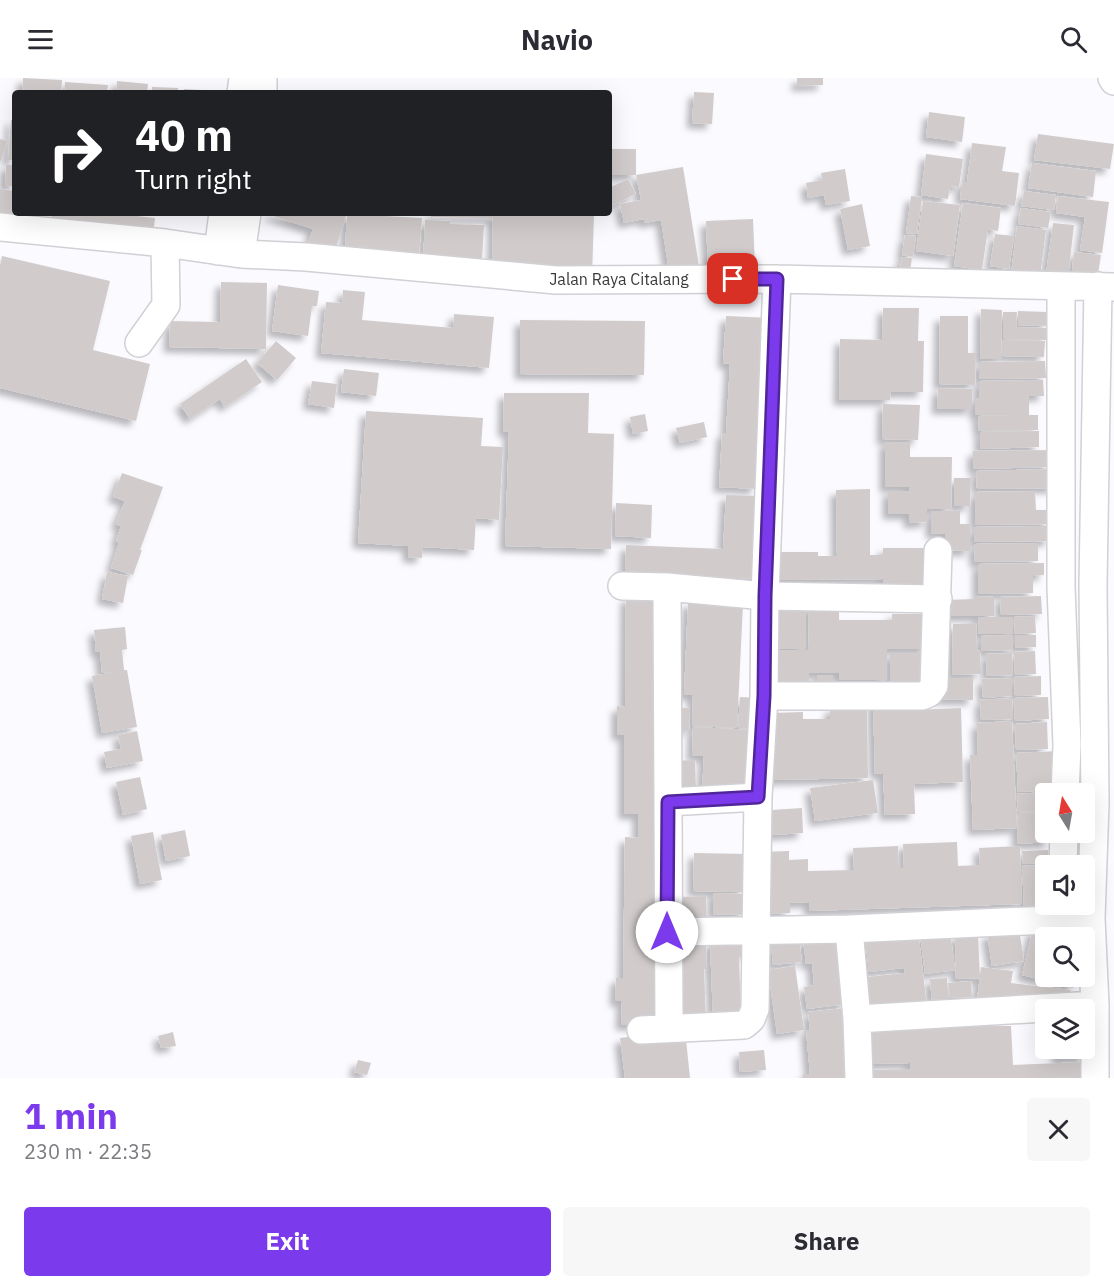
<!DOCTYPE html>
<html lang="en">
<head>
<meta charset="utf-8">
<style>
  body { margin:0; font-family:"IBM Plex Sans",sans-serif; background:#f7f7f7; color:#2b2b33; height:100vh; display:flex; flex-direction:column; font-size:22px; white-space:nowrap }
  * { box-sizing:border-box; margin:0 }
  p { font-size:20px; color:#7c7c81 }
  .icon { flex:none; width:33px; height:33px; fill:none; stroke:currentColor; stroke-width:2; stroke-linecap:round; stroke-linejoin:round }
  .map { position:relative; height:1000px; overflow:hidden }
  .details { display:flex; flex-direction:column; background:#fff; flex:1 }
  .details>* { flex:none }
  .guide { position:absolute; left:12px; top:12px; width:600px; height:126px; border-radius:6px; box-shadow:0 6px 24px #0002; background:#202124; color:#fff; overflow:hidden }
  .needle { width:39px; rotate:349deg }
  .fabs { position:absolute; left:1035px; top:705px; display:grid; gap:12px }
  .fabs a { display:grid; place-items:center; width:60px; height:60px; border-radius:6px; background:#fff; box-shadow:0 6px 24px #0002; font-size:30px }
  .pin { position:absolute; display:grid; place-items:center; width:51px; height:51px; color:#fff; margin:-26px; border-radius:12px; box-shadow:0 3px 9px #0006 }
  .me { position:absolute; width:66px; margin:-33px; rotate:0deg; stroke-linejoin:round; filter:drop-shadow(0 0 4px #0008) }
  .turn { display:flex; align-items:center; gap:21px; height:126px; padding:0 24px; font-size:27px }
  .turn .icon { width:78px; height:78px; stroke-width:2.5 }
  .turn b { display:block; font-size:42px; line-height:51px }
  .round { display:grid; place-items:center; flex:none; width:63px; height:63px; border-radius:6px; background:#f7f7f7 }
  .summary { display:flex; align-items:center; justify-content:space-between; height:102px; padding:0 24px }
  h1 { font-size:36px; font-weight:800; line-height:45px; color:#7c3aed }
  .button { display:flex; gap:12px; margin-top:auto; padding:12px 24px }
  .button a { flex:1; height:69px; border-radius:6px; background:#7c3aed; color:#fff; font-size:24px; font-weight:800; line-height:69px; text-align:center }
  .button a+a { background:#f7f7f7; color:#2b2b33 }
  header { display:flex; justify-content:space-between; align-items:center; height:78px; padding:0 24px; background:#fff; font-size:27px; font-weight:800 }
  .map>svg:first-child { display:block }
  .building { fill:#d1cccb; filter:url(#shadow) }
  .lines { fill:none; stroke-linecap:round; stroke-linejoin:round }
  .minor-casing { stroke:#d1d1d5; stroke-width:30 }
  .minor { stroke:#fff; stroke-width:27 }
  .route-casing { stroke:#51269a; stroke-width:15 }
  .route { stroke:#7c3aed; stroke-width:10 }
  .labels { text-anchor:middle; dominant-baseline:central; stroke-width:4.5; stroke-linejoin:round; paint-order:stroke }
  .street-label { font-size:16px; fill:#3a3a3c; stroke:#fff }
</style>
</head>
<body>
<header><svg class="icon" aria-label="menu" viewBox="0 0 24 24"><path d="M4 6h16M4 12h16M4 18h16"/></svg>Navio<svg class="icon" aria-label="search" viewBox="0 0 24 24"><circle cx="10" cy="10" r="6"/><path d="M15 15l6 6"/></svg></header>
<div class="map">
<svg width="1114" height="1000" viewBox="0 0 1114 1000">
  <defs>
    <filter id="shadow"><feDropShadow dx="-5.5" dy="5.5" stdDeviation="3" flood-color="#0004"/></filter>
  </defs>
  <rect width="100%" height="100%" fill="#fafaff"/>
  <path class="building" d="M23,0L62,2L61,15H22Z
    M797,0H823V7L797,8Z
    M117,3L148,6L147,15H116Z
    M65,4L108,7L107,15H64Z
    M152,9L178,10V15H152Z
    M184,11L218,13V15H183Z
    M694,14L714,15L712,46L692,45Z
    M929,34L965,39L962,64L926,59Z
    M11,42H15V82H8Z
    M1038,56L1114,66L1110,91L1034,82Z
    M0,61L7,63L1,83H0Z
    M972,65L1006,69L1002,93L1019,95L1015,128L960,121L962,104H967Z
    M609,71H636V97L683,89L700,194L670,199L661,142L644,145V141L624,145L620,126L641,122L636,97H609Z
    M926,76L963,81L959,109L950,108L948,121L921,117Z
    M1032,85L1096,93L1093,119L1028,110Z
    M6,87H15V108H5Z
    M845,91L850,123L826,127L824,117L808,120L806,105L822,102L821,95Z
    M628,101L636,116L609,129V110Z
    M0,111L15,113V135H33L32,147L0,144Z
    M1024,113L1056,117L1054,132L1021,128Z
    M911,118L922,119L917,156L906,155Z
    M1058,118L1109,124L1102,175L1080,172L1085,139L1056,135Z
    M923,123L960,127L953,178L916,173Z
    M963,125L1001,130L998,153L988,151L982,192L954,188Z
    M862,126L870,168L848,172L840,131Z
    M1021,130L1051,134L1048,150L1018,146Z
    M52,135H109L155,140L153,157L51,144Z
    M271,135H337L346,138L333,179L306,171L313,151L270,137Z
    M431,135H594L592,199L492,190L493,140L431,139Z
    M347,136L422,140L419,177L345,172Z
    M753,141L755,189L708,191L706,143Z
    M425,142L450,143V146L484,147L482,182L423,185Z
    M1053,145L1074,147L1068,199L1046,196Z
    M1017,148L1046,152L1040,199L1011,196Z
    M995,156L1014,158L1009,191L990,188Z
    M905,157L916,158L913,179L902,177Z
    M1074,174L1101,177L1098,196L1072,193Z
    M2,178L110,203L93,272L150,286L136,343L0,310V188Z
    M902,179L912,180L909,199L899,198Z
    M221,204L267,205L266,271L169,269L170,243L220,244Z
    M278,207L319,213L317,228H312L308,258L272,253Z
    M343,212L365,214L362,242L453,250L454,236L494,239L489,290L321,275L326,224L342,225Z
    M883,230H919L918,263H924L923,314H891L890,322H839L840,261L882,262Z
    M981,231L1002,232L1001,281H980Z
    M1018,233L1048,234V248L1018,247Z
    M1003,234H1017L1016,249L1048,250L1047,262L1003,261Z
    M726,238L772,240L756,411L719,409L722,355H726L730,286L723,285Z
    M940,238H968V275H976L975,307L939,306Z
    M520,242L645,243L644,297L520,296Z
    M1002,262L1045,263L1044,279L1002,278Z
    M276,263L296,280L277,302L257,285Z
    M246,281L262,304L225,329L220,321L190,341L180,326Z
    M1045,283L1046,300L979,301V284Z
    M344,291L379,295L376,318L341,314Z
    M1043,302L1044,318H1029V337H1038V352L979,353L978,338L1020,337H975V320H979V303Z
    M312,303L337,306L334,330L308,326Z
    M938,310L972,311V331H937Z
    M504,315H589L588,355L614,356L611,471L505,468L509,353L503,354Z
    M883,326L920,327L918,362L882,361Z
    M366,333L483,340L481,368L503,369L499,442L476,440L474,472L423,469L422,480L408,479V468L358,465Z
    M645,336L648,353L633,356L630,339Z
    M704,344L707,359L680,365L676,350Z
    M1039,353V369L980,371V354Z
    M885,364H910V379H952L951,431H927V444L909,445V436H888V413H909V409H885Z
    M1050,372V389L973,391V373Z
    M1055,391V410L977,411L976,393Z
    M122,395L163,409L140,472H142L133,497L111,490L119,464L116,463L121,448L116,446L125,423L113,419Z
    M954,400H971L970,428H954Z
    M870,411V477H883V470H924V508H883V501L778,502L777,474H818V478H837L836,412Z
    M1035,413L1036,432H1049L1050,446L975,447V414Z
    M726,417L764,418L761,501L625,495L626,467L723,471Z
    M616,425L652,427L651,460L615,458Z
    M931,433H960V446H970V473L945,472V456L931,455Z
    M1050,448V463L974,464V449Z
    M1038,465V483L975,484L974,466Z
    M1044,485V497L1033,498V515L978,516V486Z
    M107,494L128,498L123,525L102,521Z
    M974,518L994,519V538H948L947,522L974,521Z
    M1041,518L1042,536L1001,537L1000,519Z
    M626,519H662V947H621L622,923H615L616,900H623L625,759L638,760V736H624V657H617V628L625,629Z
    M688,524L743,526L737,650L692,648L693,617H684Z
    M769,527H806V571H778L779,566H769Z
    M808,527H839V542H892V536H927L928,571H887V602H839V595H809V605H776L775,572H809Z
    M1035,538L1036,555L1015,556L1014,539Z
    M978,539H1013V556H978Z
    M976,545L977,573L980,572L981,596L952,597L953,546Z
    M125,549L127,571L122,572L124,592H127L137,649L102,655L92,598L116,594L102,595L100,574H96L94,552Z
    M1013,557V572L981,573V558Z
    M1015,557H1036V569L1015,570Z
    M1035,573L1036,596L1015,597L1014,574Z
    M890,575H925V607H890Z
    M1012,575L1013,597L987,598L986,576Z
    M817,597H833V613H817Z
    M1041,598V617L1015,618L1014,599Z
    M939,600H973V622L938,621Z
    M1012,600V618L983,620L982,601Z
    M740,619L759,620L757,651L738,650Z
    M1048,619L1049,641L1015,643L1014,620Z
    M911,620V632L961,630L963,704L914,706L915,736L885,737L883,695L875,696L873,621Z
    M1012,620L1013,641L981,642L980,622Z
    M670,629L690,630L689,652H670Z
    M867,629L868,700L772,702L771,635L803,634V641H830V630Z
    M1012,643L1017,750L973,752L970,677H978L977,645Z
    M1047,644L1048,671L1016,672L1015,646Z
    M693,649L756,652L753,714L702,712L704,678H692Z
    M137,653L143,683L107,690L104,674L121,671L118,657Z
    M1059,673L1060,694L1051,695L1052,712L1018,714L1016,675Z
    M695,682L696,712H671L670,683Z
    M140,699L147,731L123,737L116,704Z
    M873,702L878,735L815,743L810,710Z
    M1046,714V733L1018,734L1017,716Z
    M802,730L803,755L773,757L772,732Z
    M1046,734V754H1049V764L1017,766L1018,735Z
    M185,752L190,778L166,783L161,757Z
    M153,754L162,802L140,806L131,758Z
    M957,764L958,788L980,787L979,770L1020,768L1022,826L809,833V824L790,825V835L762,836L760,774L789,773V782L808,781V793L854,792L853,770L898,768L899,790H904L903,766Z
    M1048,772L1049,785L1023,786L1022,773Z
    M694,775L746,776L745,814L693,813Z
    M1046,787V827L1024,828L1022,788Z
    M713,815L745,816L744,837L713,836Z
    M706,818L707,845L676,846L675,819Z
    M1033,850L1069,859L1046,860V898H1076L1073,910L1022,897Z
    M1019,851L1024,883L992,888L987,856Z
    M950,852L955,892L925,896L920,856Z
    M798,853L802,884L773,887L770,856Z
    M900,855L901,863L919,861L927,929L871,935L867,899L905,895L904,890L869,894L865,859Z
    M839,856L847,926L807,931L804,909L814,907L812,885L806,886L803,861Z
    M978,856L980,900L956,901L955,857Z
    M749,861V876H739L741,940L713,941L710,863Z
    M706,864L707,892L704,891L706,943L672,944L669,865Z
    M795,888L804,952L777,956L768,892Z
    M981,889L1013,893L1011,905L1070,912L1069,926L977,922Z
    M947,900L949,924L932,926L930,901Z
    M971,903L972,919L950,920L948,905Z
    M845,930L852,1000H803V996H810L806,952H810L808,934Z
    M991,937V948H1011L1013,987L1084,984L1085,1000H867L866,992L910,991V985L870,986L868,944L969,949V938Z
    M685,952L690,1000H625L620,960Z
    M173,954L176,968L161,970L158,958Z
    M1057,970H1085L1086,980L1057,981Z
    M764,972L766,992L740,994L739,974Z
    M358,982L371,985L367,997L354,994Z"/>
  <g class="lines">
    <defs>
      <path id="minor" d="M1112,0L1114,3
        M241,15L243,0
        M263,15V0
        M0,149L165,165L241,176L306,179L556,202L777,201L1114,209
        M218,173L223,135
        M241,176L247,135
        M1061,208V509L1067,667L1065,716
        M139,265L166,227L165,165
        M622,508L667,509L765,518L938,521
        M667,509L669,950
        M764,618H922L929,615L934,608L938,473
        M668,724L758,719
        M1063,788L1064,754
        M849,851L857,941L859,1000
        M667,854L849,851L1091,840
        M857,941L1095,927
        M641,952L744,947L751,941L755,931L758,719L764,618L765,518L777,201
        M1095,1000V927L1091,840L1095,725L1093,507L1098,208"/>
    </defs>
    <use href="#minor" class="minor-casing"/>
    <use href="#minor" class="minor"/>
  </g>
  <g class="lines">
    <defs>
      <path id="route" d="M667,854L668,724L758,719L764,618L765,518L777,201H733"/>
    </defs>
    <use href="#route" class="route-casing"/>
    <use href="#route" class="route"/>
  </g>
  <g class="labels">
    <g class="street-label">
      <text x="619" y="201">Jalan Raya Citalang</text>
    </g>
  </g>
</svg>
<div class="fabs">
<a><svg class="needle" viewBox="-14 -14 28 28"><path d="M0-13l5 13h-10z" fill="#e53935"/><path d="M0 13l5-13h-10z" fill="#7c7c81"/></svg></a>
<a><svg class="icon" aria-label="sound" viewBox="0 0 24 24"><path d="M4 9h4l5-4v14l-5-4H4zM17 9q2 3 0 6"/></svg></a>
<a><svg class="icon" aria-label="search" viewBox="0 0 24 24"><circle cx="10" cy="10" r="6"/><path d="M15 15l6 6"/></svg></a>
<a><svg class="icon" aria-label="layers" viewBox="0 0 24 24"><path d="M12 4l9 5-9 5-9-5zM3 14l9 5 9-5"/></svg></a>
</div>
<div class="pin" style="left:733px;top:201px;background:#d93025"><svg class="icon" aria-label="arrive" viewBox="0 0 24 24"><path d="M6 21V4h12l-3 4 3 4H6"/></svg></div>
<svg class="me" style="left:667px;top:854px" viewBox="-20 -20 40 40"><circle r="19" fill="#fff"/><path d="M0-13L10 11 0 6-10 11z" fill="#7c3aed"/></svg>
<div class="guide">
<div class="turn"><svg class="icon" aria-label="right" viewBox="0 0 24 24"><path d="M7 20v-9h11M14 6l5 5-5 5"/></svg><div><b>40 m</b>Turn right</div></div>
</div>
</div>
<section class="details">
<div class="summary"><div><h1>1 min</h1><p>230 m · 22:35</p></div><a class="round"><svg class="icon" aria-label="close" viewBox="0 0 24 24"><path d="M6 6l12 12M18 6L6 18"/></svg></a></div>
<div class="button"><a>Exit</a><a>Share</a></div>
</section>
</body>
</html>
